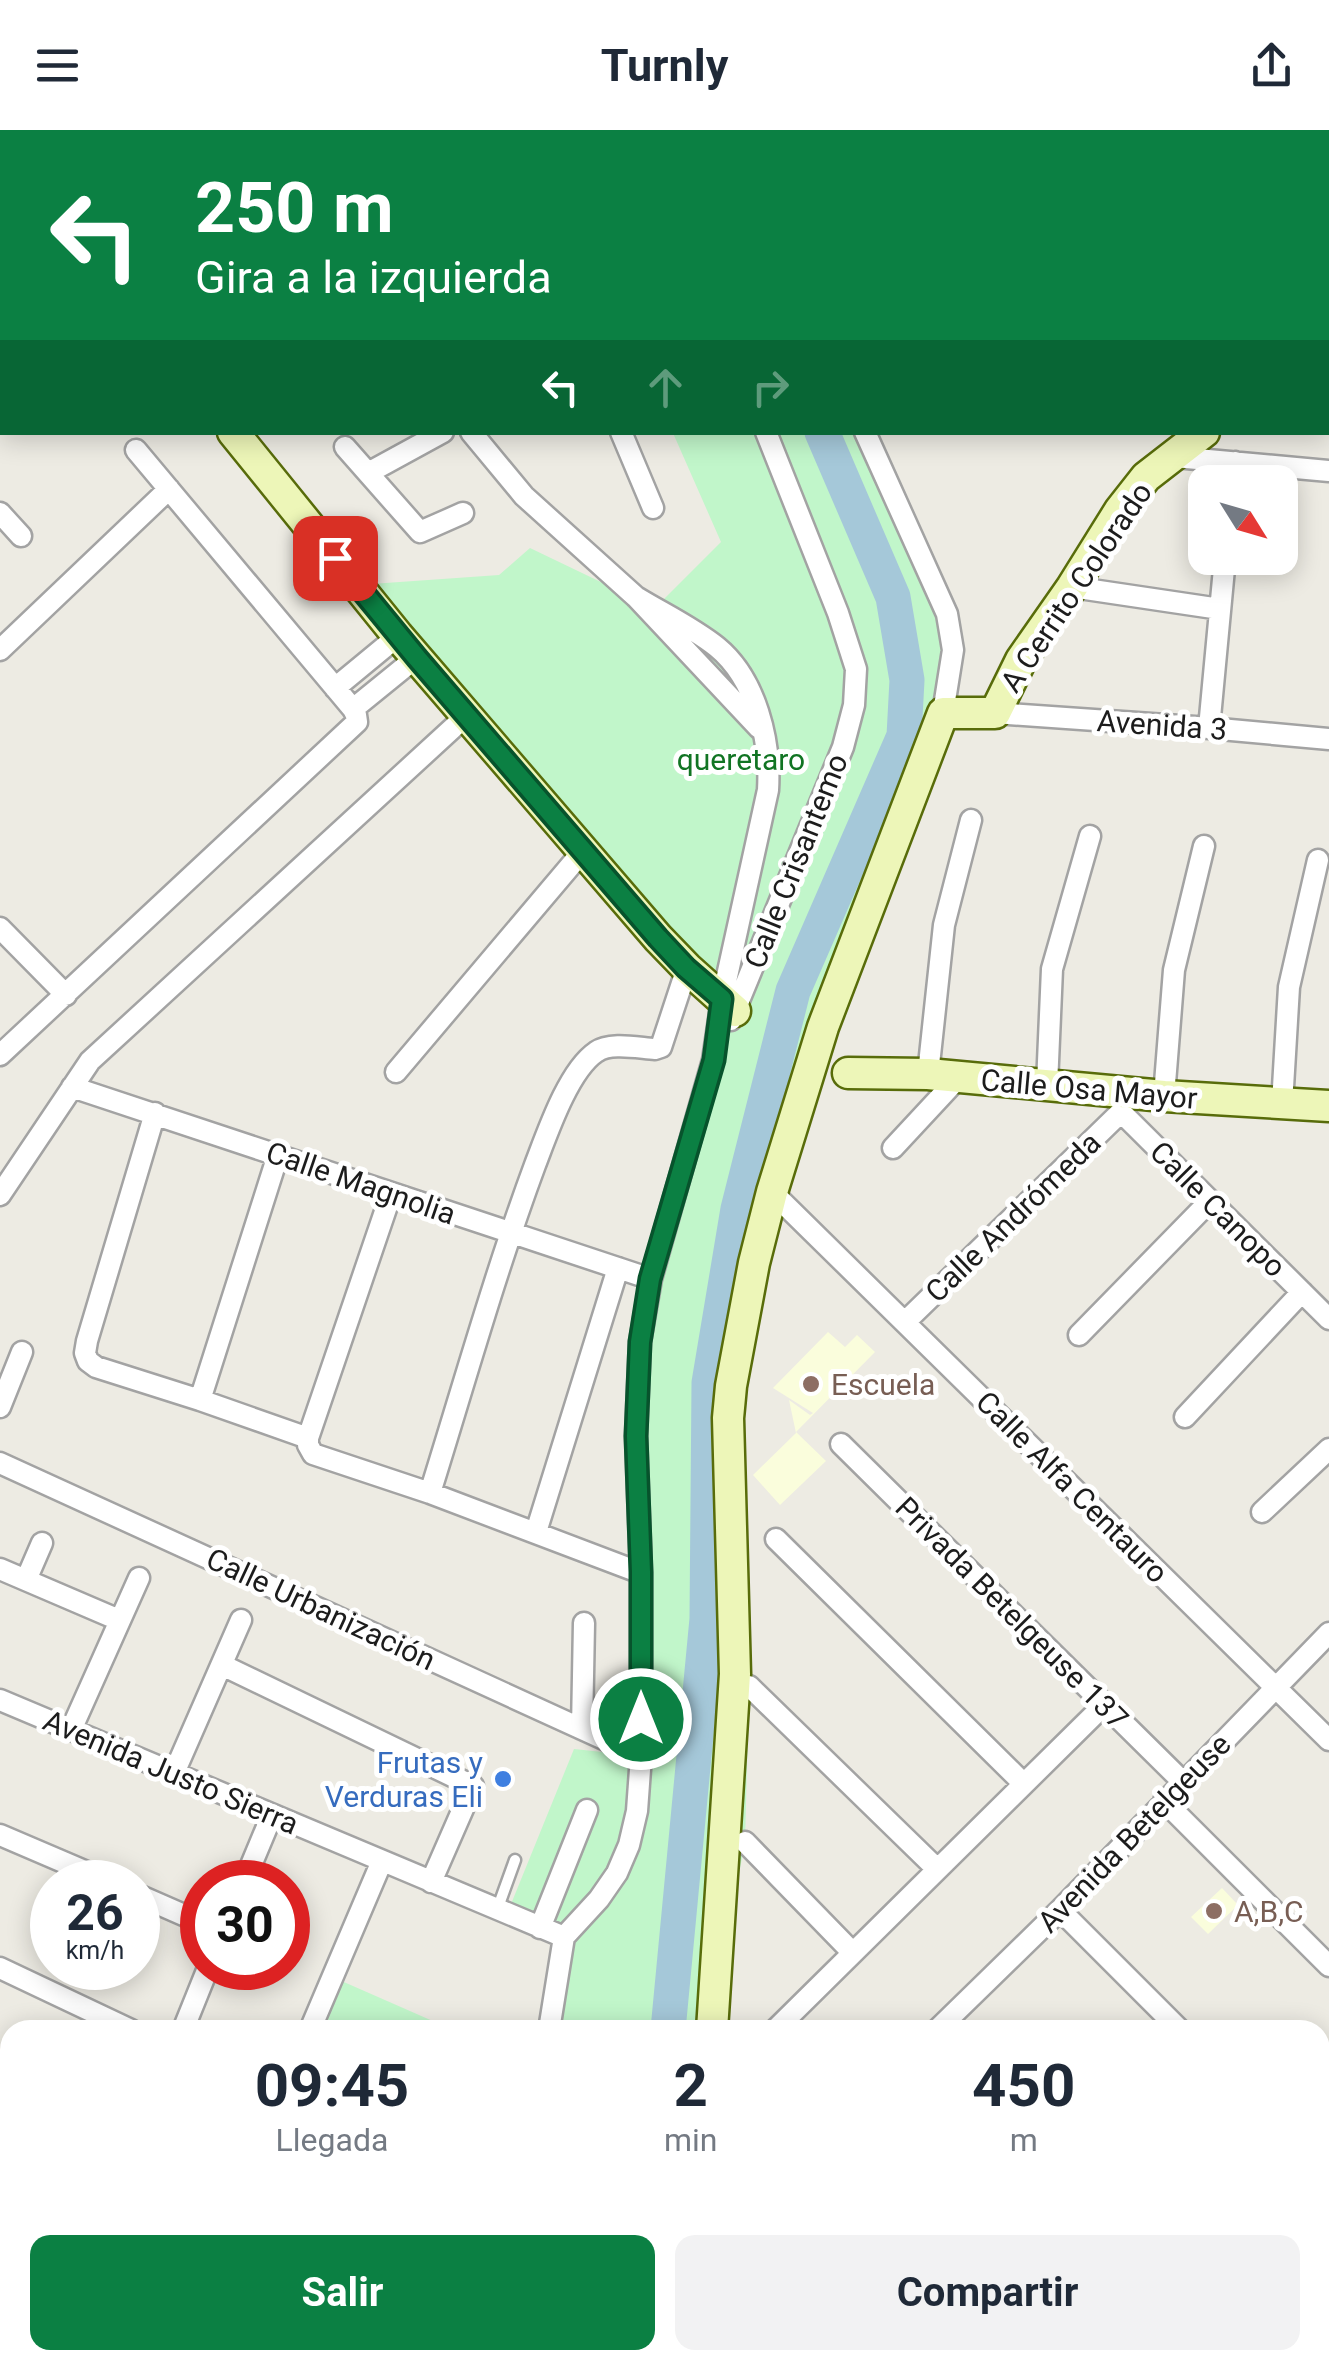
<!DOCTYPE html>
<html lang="es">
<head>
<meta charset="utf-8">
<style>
  body { margin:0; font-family:Roboto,sans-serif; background:#f2f2f3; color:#1f2937; height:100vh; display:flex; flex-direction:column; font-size:38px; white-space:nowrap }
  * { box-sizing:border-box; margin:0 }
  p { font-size:32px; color:#747a83 }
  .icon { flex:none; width:55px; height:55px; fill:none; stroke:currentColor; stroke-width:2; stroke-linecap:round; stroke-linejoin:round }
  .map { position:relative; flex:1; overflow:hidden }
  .details { position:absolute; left:0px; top:1890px; width:1330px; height:350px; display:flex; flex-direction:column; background:#fff; border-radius:30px 30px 0 0; box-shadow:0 5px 25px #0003 }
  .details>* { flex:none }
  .hud { position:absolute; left:0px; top:0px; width:1330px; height:305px; box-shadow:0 5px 25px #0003; background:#0b8043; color:#fff; overflow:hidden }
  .needle { width:65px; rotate:127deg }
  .controls { position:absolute; left:1188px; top:335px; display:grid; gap:20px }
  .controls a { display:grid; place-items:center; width:110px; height:110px; border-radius:20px; background:#fff; box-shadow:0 5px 25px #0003; font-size:50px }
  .speed { position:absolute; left:30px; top:1730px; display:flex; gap:20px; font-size:50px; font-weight:700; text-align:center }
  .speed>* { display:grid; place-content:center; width:130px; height:130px; border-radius:50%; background:#fff; box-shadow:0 5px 25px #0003; line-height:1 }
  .speed small { font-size:25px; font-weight:400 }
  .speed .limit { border:15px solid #d22; background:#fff; color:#111 }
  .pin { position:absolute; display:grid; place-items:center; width:85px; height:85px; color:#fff; margin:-42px; border-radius:20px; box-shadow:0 5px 15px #0006 }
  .me { position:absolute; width:110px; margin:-55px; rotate:0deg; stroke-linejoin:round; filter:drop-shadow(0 0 8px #0008) }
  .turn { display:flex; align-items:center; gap:35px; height:210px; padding:0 30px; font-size:45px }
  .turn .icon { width:130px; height:130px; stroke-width:2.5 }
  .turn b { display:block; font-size:70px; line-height:85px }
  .lanes { display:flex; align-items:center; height:95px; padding:0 30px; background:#0003; justify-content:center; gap:50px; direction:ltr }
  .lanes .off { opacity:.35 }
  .eta { display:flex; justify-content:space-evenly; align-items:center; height:170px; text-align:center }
  .eta b { font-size:60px; font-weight:700; line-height:70px }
  .cta { display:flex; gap:20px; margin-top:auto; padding:20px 30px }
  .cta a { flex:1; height:115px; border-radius:20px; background:#0b8043; color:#fff; font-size:40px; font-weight:700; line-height:115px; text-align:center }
  .cta a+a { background:#f2f2f3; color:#1f2937 }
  header { display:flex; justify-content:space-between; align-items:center; height:130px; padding:0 30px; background:#fff; font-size:45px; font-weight:700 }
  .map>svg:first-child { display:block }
  .education { fill:#fafddc }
  .park { fill:#c1f6ca }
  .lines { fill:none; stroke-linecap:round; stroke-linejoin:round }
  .river { stroke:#a5c8d9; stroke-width:35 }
  .lane-casing { stroke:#a3a3a3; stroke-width:15 }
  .street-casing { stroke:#a3a3a3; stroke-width:25 }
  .secondary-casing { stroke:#586c0a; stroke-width:35 }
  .path { stroke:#f2896f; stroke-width:4; stroke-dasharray:5 5; stroke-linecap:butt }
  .lane { stroke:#fff; stroke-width:10 }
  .street { stroke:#fff; stroke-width:20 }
  .secondary { stroke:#edf6b8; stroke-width:30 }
  .route-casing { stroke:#07532c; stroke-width:25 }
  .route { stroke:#0b8043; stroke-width:18 }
  .education-dot { fill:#8d6e63; stroke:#fff; stroke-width:4 }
  .shop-dot { fill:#3f7fe0; stroke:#fff; stroke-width:4 }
  .labels { text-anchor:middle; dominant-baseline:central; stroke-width:10; stroke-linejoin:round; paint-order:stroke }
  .street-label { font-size:30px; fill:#1c1c1c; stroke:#fff }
  .park-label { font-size:30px; fill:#117423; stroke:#fff }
  .education-label { font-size:30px; fill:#785e54; stroke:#fff; text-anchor:start }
  .shop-label { font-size:30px; fill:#366cbe; stroke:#fff; text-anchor:end }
</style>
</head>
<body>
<header><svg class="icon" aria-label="menu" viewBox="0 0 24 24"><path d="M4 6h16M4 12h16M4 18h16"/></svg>Turnly<svg class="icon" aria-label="share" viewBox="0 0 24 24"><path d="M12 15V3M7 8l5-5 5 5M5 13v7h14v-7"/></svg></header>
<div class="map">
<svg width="1329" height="2240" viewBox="0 0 1329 2240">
  <rect width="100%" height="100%" fill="#edebe3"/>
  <path class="education" d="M828,1202L845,1217L857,1205L875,1222L796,1302L826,1331L780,1375L753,1345L796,1303L789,1270L810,1285L813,1283L773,1258Z
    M1222,1758L1238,1775L1208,1804L1191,1787Z
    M0,2180L10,2185V2230H112L134,2240H0Z"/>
  <path class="park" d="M673,303H865L953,520L823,897L731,1256L749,1556L745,1712L713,1880L712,1900H545L564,1808L507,1784L574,1619L640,1626L638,1357L651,1149L722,869L357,455L499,445L530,418L655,478L721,412Z
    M337,1849L435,1892L432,1900H325L318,1897Z
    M0,1969L10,1973V2185L0,2180Z
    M435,2230H614L610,2240H430Z"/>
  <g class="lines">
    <path class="river" d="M691,0L693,2
      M668,1900L707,1489L709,1253L738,1079L793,861L904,606L907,550L893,467L822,302
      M571,2240L577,2230"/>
    <defs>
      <path id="lane" d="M497,1780L515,1730"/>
      <path id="street" d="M282,0L284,2
        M474,0L475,2
        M630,0L631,2
        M729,0L730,2
        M222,2L227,0
        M0,161L2,164
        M0,233L2,231
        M471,302L524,366L636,467L759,598
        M621,302L653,378
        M865,302L947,484L953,520L943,583
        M345,317L420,402L463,383
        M1175,327L1329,341
        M368,343L443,302
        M1233,352L1235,332
        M0,383L21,406
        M1072,457L1220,479
        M0,520L169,359
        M335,558L398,506
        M353,579L417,527
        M995,583L1209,598L1329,609
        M1209,598L1225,428
        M0,798L66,865
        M731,890L843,617L854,575L856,539L838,483L766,302
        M0,925L357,592L356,585L353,579L136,320
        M396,942L583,721
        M928,944L944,795L971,690
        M1047,955L1052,839L1090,706
        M72,957L651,1149
        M1164,966L1174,840L1204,716
        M1282,974L1289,857L1318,730
        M1121,982L1329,1189
        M155,983L87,1211L85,1223L88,1231L96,1237L200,1270L308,1308
        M893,1018L959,947
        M772,1062L1329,1610
        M391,1064L308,1308V1315L313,1324L430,1363L641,1443
        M0,1065L90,931L467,585
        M905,1192L1121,982
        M1079,1205L1209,1072
        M200,1270L278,1025
        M0,1277L22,1222
        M1185,1287L1302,1162
        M841,1314L1183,1652
        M0,1333L641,1626
        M430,1363C464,1254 495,1143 535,1035C547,1004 568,941 596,922C610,912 638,918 655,919L661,917L687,838
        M1262,1382L1329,1319
        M536,1402L618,1138
        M776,1409L1023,1653
        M0,1439L119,1490
        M26,1450L42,1413
        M222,1535L473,1656L431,1752
        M749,1556L937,1739
        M0,1570L564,1807
        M582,1599L584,1493
        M71,1600L139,1448
        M174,1643L241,1490
        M1164,1671L1329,1836
        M0,1705L110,1752
        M745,1712L852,1822
        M244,1752L272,1685
        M138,1765L202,1793
        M1060,1780L1180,1900
        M540,1798L587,1680
        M564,1807L599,1769L617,1743L629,1715L637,1681L641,1626V1443L636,1306L640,1212L651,1149L713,930L722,869L768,660C771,611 756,549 717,517C692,497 662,483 636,467
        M0,1838L131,1900
        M183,1900L208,1838
        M310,1900L382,1731
        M549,1900L564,1807
        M775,1900L1105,1574
        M937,1900L1060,1780L1329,1503
        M1320,2041L1329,2050
        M858,2230L867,2240
        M1059,2230L1069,2240
        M1281,2230L1291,2240
        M165,2240L169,2230
        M290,2240L295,2230
        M430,2240L435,2230
        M702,2240L712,2230"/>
      <path id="secondary" d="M0,29L2,32
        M1328,198L1329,197
        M233,302L398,506L658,808L687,838L735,881
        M848,943L928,944L1164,966L1329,976
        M712,1900L735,1544L728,1288L731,1256L754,1133L772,1062L823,897L943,583H995L1021,530L1072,457L1120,380L1146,347L1204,302
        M616,2240L621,2230"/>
    </defs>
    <use href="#lane" class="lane-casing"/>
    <use href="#street" class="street-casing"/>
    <use href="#secondary" class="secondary-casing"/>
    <path class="path" d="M0,1980L10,1984
      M0,2068L10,2072
      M0,2167L10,2171
      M508,2240L514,2230"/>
    <use href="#lane" class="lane"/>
    <use href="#street" class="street"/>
    <use href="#secondary" class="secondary"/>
  </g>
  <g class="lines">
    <defs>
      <path id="route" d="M335,428L417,528L658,808L686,838L722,869L714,930L650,1149L640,1212L636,1306L641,1442V1589"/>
    </defs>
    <use href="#route" class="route-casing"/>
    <use href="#route" class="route"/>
  </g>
  <g class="education-dot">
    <circle cx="811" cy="1254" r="10"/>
    <circle cx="1214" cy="1781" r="10"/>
  </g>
  <circle class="shop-dot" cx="503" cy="1649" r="10"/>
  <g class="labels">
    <g class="street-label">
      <text transform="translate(1076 457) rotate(-56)">A Cerrito Colorado</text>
      <text transform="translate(1162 595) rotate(4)">Avenida 3</text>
      <text transform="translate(796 731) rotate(-68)">Calle Crisantemo</text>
      <text transform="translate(1089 959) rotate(5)">Calle Osa Mayor</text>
      <text transform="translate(361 1053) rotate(19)">Calle Magnolia</text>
      <text transform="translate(1218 1079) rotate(45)">Calle Canopo</text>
      <text transform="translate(1013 1087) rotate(-44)">Calle Andrómeda</text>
      <text transform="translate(1072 1357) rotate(45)">Calle Alfa Centauro</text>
      <text transform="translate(321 1479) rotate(25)">Calle Urbanización</text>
      <text transform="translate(1012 1483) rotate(45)">Privada Betelgeuse 137</text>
      <text transform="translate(171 1642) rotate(23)">Avenida Justo Sierra</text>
      <text transform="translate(1134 1703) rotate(-46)">Avenida Betelgeuse</text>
    </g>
    <g class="park-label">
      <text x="741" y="629">queretaro</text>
    </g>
    <g class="education-label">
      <text x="831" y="1254">Escuela</text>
      <text x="1234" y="1781">A,B,C</text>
    </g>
    <g class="shop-label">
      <text x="483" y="1632">Frutas y<tspan x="483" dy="34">Verduras Eli</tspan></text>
    </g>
  </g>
</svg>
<div class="controls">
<a><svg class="needle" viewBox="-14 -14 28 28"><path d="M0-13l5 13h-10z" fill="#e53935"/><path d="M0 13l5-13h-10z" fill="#747a83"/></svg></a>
</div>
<div class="speed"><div>26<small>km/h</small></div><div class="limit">30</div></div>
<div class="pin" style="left:335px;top:428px;background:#d93025"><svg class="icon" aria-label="arrive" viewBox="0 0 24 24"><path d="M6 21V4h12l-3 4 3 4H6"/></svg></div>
<svg class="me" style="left:641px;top:1589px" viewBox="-20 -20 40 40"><circle r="17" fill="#0b8043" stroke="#fff" stroke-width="3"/><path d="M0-11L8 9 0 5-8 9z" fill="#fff"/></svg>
<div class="hud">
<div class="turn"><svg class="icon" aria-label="left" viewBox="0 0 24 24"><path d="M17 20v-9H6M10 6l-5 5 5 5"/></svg><div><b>250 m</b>Gira a la izquierda</div></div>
<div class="lanes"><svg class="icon" aria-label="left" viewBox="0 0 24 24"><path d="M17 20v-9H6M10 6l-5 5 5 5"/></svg><svg class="icon off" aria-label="ahead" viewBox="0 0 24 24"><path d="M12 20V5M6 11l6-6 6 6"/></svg><svg class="icon off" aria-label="right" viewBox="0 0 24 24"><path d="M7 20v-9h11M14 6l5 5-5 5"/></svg></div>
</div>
<section class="details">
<div class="eta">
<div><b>09:45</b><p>Llegada</p></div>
<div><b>2</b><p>min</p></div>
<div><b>450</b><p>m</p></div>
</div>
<div class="cta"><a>Salir</a><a>Compartir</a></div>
</section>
</div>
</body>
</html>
